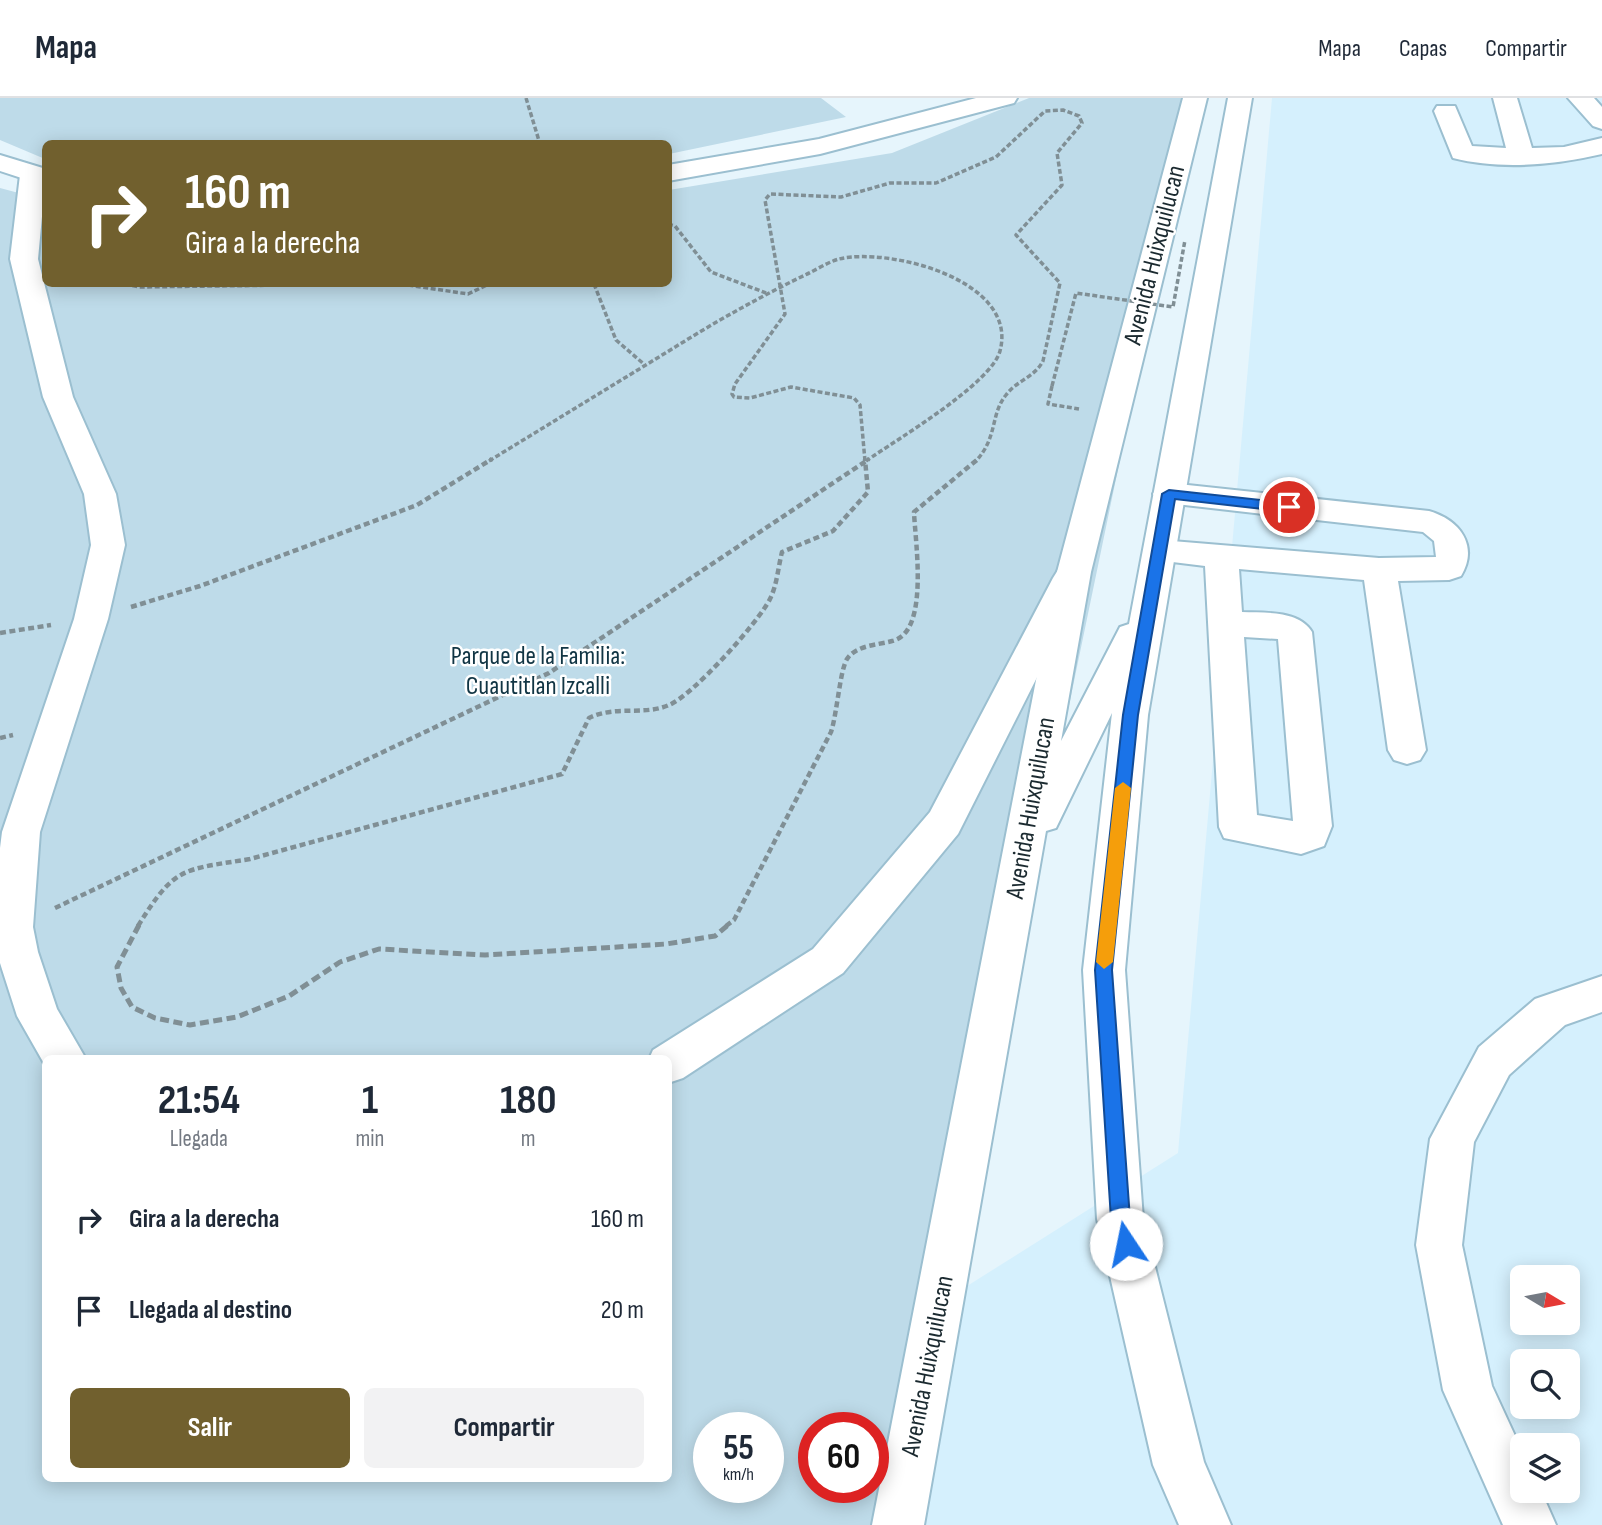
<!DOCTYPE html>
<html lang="es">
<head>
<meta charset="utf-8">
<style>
  body { margin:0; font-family:"Sofia Sans Condensed",sans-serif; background:#f2f2f3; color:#1f2937; height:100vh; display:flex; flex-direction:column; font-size:26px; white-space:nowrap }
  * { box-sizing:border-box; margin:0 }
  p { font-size:23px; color:#747a83 }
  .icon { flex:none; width:38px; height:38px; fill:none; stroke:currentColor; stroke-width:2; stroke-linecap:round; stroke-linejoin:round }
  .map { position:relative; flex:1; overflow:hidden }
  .drawer { position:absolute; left:42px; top:957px; width:630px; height:427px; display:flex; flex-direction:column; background:#fff; border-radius:10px; box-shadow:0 4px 18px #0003 }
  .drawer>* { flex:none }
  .top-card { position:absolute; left:42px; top:42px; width:630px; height:147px; border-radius:10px; box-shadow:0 4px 18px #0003; background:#71602e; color:#fff; overflow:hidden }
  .needle { width:46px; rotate:100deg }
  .fabs { position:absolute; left:1510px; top:1167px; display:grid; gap:14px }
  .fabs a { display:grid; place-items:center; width:70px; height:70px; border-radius:10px; background:#fff; box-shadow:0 4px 18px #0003; font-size:35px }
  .speed { position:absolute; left:693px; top:1314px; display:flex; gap:14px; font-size:35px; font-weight:700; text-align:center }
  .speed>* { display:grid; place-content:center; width:91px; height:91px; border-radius:50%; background:#fff; box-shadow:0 4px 18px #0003; line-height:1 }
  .speed small { font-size:18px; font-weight:400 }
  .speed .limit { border:10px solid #d22; background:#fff; color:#111 }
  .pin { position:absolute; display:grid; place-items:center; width:60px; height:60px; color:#fff; margin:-30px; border:4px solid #fff; border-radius:50%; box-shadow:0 2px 7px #0007 }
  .me { position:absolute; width:77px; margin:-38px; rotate:349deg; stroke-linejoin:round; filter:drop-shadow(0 0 5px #0008) }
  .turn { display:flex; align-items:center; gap:24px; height:147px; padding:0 28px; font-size:32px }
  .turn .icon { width:91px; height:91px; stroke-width:2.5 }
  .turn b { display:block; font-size:49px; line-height:60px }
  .eta { display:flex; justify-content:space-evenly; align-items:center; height:119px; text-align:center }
  .eta b { font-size:42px; font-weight:700; line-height:49px }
  .primary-button { display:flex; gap:14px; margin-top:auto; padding:14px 28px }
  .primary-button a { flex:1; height:80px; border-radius:10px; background:#71602e; color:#fff; font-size:28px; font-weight:700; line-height:80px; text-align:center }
  .primary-button a+a { background:#f2f2f3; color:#1f2937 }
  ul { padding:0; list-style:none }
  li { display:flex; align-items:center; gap:21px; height:91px; padding:0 28px }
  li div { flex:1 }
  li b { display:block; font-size:26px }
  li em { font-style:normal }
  header { display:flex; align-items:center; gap:42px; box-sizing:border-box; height:98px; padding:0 35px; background:#fff; border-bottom:2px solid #e0e1e3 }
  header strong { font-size:33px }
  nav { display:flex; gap:38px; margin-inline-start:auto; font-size:24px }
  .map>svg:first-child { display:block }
  .built { fill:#d5f0fd; fill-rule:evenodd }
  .green { fill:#bedbe9; fill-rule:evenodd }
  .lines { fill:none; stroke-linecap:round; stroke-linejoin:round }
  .minor-casing { stroke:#9bbfd0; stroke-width:4 }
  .major-casing { stroke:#9bbfd0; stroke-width:4 }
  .path-far2 { stroke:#808f95; stroke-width:3.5; stroke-dasharray:5 2.5; stroke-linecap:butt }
  .path-far1 { stroke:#808f95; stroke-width:4.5; stroke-dasharray:6 3.5; stroke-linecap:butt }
  .path { stroke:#808f95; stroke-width:5; stroke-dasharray:9 4.5; stroke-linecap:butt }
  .minor { fill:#fff; fill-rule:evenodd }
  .major { fill:#fff; fill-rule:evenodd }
  .path-bridge { stroke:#808f95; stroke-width:3.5; stroke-dasharray:5 2.5; stroke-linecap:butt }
  .route { fill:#1a73e8; stroke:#114b97; stroke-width:2 }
  .slow { fill:#f59e0b }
  .labels { text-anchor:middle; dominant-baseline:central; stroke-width:5; stroke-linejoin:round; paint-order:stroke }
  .street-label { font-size:26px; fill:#1b2a30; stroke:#fff }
  .park-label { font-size:26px; fill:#113544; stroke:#fff }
</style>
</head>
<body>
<header>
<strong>Mapa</strong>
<nav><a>Mapa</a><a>Capas</a><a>Compartir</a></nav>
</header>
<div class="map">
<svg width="1602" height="1427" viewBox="0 0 1602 1427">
  <rect width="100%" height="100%" fill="#e6f5fc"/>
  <path class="built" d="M1272,0H1602V1427H588L668,1381L709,1390H768V1330H742L1178,1055ZM1522,1180H1568V1225H1522ZM1522,1264H1568V1309H1522ZM814,1330H873V1390H814ZM1522,1348H1568V1393H1522Z"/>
  <path class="green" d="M0,0H821L846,19L669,56L668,46H46L45,61L0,42Z
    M1029,0H1195L899,1427H0V90L45,102L46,186H668L669,92L892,55ZM46,961H668V1381H46ZM709,1330H768V1390H709ZM814,1330H873V1390H814Z"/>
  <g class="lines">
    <defs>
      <path id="minor" d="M1493,0H1517L1532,50L1564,49L1602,40V56C1555,67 1500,72 1453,60L1434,13L1437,8H1455L1472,48L1506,50Z
        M1568,0H1594L1602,9V31L1593,28Z
        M33,69L42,71L46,76L38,161L73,299L116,396L125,447L108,521L40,734L33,829L38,854L57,911L86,961H46V969L17,918L0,865V750L2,734L74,521L91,447L84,396L43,299L10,161L20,77L24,71Z
        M1169,385L1429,413C1460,422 1479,448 1461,478L1449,482L1398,483L1426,652L1420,662L1407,666L1394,662L1388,652L1364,482L1239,471L1242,514C1265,515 1299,512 1312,534L1332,728L1324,748L1301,756L1224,740L1219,729L1205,468L1148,461L1143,453L1148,445L1160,442L1379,460L1436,459L1434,443L1423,434L1158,404L1153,396L1158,388ZM1244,539L1278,541L1293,723L1257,717Z
        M1070,468L1082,472L1087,480L958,736L843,875L683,980L668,985V961H649L653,952L813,851L930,714L1053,480L1058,472Z
        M1602,878V914L1565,927L1509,977L1474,1044L1462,1147L1492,1288L1522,1353V1393H1541L1556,1427H1503L1443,1292L1416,1147L1430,1041L1479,949L1535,901Z"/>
      <path id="major" d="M976,0H1017L1014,5L820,56L668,83V67L819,41Z
        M1183,0H1207L1091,474L1061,643L1120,529L1129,526L1228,0H1252L1148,617L1125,872L1143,1121L1204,1364L1231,1427H1179L1153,1367L1097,1121L1083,872L1112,615L1056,730L1046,733L924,1427H872L1057,474Z
        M0,57L46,71V88L0,73Z"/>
    </defs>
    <use href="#minor" class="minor-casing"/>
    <use href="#major" class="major-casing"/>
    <path class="path-far2" d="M526,0L540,46
      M668,126L675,128L711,174L766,195
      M125,186L139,189L371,186
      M401,186L468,196L489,186
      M594,186L616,242L645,267
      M1052,288L1048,306L1079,311
      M489,363C559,320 628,278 698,235C733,214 768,195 805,177C816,172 828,164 839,161C889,149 1019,182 1000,253C991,286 896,342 866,363
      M865,363L860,307L854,300L791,289L750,300L734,299L732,296L735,286L785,216L765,102L770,96L841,99L890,85H936L996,59L1045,13L1063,12L1079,18L1082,25L1057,55L1062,87L1016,137L1060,185L1043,263C1035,279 1016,283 1006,297C990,317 998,339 976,363"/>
    <path class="path-far1" d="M131,509L200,488L417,407L492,361
      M0,535L51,527
      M0,640L13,637
      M55,810L549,575L869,361
      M138,828C175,768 182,772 250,761L562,676L589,620C615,607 644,618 669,607C692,598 758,525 770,501C777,487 778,470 782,454L833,433L868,394L865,361
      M726,828L734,822L831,634C837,616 840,572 847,561C856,547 878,547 892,543C930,535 915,443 914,414L978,361"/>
    <path class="path" d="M139,827L117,869L121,890L132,909L155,920L190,927L237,919L289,898L340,864L379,851L485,857L666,846L715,838L728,827"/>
    <use href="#minor" class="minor"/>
    <use href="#major" class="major"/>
    <path class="path-bridge" d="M1052,288L1076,195L1173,209L1185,142"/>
  </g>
  <path class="route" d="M1169,392L1289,405L1296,409L1289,414L1175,401L1138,617L1112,872L1130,1121L1136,1146L1133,1152L1126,1155L1119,1152L1111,1121L1095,872L1123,617L1162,396Z"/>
  <path class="slow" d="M1123,684L1131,690L1113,864L1104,871L1096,864L1115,690Z"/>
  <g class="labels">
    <g class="street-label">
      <text transform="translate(1155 157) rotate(-76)">Avenida Huixquilucan</text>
      <text transform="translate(1031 710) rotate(-80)">Avenida Huixquilucan</text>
      <text transform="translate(928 1268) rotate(-79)">Avenida Huixquilucan</text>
    </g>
    <g class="park-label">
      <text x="538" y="558">Parque de la Familia:<tspan x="538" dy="30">Cuautitlan Izcalli</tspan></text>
    </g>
  </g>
</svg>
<div class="fabs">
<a><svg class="needle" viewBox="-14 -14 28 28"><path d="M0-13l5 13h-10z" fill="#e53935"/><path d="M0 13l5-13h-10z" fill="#747a83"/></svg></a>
<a><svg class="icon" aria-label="search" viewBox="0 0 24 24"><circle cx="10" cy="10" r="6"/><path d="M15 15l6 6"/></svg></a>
<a><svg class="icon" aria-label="layers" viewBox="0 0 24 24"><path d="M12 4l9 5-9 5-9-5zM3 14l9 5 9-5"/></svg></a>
</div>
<div class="speed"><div>55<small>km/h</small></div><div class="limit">60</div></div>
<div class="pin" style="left:1289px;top:409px;background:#d93025"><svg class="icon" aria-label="arrive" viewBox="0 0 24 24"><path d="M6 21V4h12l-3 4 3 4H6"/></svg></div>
<svg class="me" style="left:1126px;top:1146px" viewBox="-20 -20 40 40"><circle r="19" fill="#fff"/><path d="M0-13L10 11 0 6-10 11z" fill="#1a73e8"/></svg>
<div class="top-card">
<div class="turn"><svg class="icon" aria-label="right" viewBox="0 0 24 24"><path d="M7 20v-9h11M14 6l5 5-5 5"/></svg><div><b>160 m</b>Gira a la derecha</div></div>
</div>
<section class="drawer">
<div class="eta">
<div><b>21:54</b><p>Llegada</p></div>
<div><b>1</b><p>min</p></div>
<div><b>180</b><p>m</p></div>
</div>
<ul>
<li><svg class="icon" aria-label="right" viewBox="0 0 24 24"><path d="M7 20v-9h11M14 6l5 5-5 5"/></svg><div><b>Gira a la derecha</b></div><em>160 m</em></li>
<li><svg class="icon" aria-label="arrive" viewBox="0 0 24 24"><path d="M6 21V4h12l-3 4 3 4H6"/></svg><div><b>Llegada al destino</b></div><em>20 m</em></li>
</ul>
<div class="primary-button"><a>Salir</a><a>Compartir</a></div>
</section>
</div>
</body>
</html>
